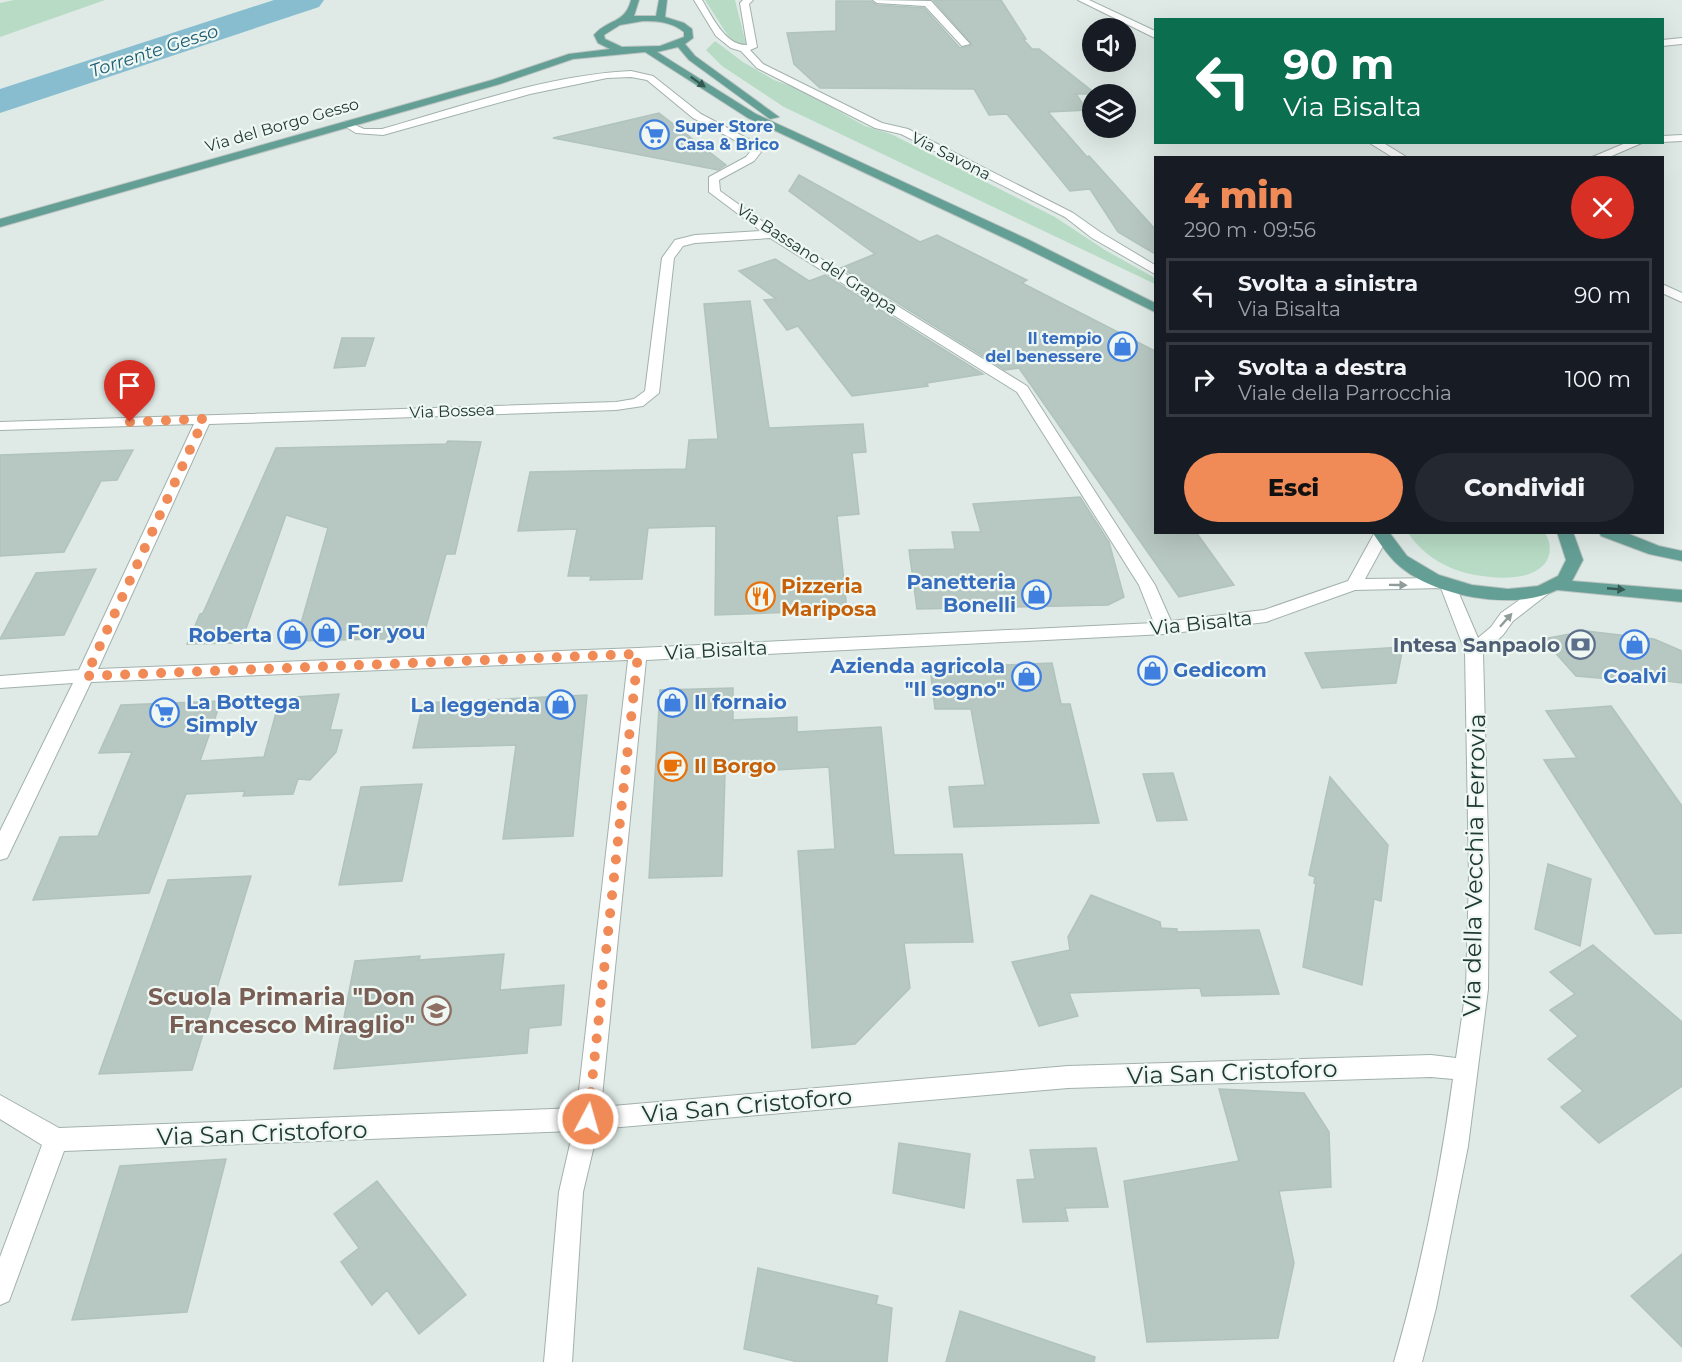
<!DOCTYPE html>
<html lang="it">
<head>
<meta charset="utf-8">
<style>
  body { margin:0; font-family:Montserrat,sans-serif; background:#242831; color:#f1f3f6; height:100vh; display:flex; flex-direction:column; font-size:22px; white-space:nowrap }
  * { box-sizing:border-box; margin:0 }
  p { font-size:20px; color:#9ea1a6 }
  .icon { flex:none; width:33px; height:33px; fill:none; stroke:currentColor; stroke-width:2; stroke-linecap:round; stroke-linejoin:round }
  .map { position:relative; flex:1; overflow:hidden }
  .drawer { position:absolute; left:1154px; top:156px; width:510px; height:378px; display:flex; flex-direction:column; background:#171b24; border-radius:0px; box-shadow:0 6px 24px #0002 }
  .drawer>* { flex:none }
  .guide { position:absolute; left:1154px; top:18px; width:510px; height:126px; border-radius:0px; box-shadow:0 6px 24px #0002; background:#0b6e4f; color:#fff; overflow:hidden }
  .buttons { position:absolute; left:1082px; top:18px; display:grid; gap:12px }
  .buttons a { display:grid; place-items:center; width:54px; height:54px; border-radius:50%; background:#171b24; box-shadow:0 6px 24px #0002; font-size:30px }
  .pin { position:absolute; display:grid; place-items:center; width:51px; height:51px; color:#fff; margin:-62px -26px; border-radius:50% 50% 50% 0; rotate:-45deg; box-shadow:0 0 6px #0007 }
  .pin .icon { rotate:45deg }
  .me { position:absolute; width:66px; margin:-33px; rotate:6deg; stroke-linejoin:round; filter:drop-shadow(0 0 4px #0008) }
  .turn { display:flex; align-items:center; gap:21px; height:126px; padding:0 30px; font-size:27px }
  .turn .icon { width:78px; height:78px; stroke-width:2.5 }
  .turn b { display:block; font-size:42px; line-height:51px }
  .round { display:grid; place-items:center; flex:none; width:63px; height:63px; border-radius:32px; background:#242831 }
  .summary { display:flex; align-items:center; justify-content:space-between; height:102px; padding:0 30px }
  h1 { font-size:36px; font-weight:800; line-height:45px; color:#f08a57 }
  .cta { display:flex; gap:12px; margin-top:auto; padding:12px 30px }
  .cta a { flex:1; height:69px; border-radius:36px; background:#f08a57; color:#111; font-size:24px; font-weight:800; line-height:69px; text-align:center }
  .cta a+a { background:#242831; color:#f1f3f6 }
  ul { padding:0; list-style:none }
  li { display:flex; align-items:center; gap:18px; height:75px; margin:0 12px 9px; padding:0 18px; border:3px solid #363941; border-radius:0px }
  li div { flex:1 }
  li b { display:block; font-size:22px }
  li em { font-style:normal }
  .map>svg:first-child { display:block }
  .green { fill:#b7dbc4 }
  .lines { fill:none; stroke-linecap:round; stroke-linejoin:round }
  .river { fill:#87bdcf; fill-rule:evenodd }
  .building { fill:#b7c7c2; stroke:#b1c3bd; stroke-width:1.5 }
  .minor-casing { stroke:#a2b1ad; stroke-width:2 }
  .major-casing { stroke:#bcc4c2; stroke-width:2 }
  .minor { fill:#fff; fill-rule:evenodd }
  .major { fill:#649f95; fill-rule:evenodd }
  .oneway { fill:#345852 }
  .oneway2 { fill:#909c9a }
  .route { stroke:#f08a57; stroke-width:10; stroke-dasharray:0 18 }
  .labels { text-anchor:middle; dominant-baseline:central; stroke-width:4.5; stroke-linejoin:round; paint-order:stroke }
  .far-street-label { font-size:16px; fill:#203935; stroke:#eff7f3 }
  .far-shop-label { font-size:16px; font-weight:bold; fill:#366cbe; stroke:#eff7f3; text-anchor:start }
  .far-water-label { font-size:18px; font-style:italic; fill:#1c5d74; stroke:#eff7f3 }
  .shop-label { font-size:20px; font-weight:bold; fill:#366cbe; stroke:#eff7f3; text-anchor:end }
  .food-label { font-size:20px; font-weight:bold; fill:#c56008; stroke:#eff7f3; text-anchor:start }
  .street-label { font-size:20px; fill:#203935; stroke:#eff7f3 }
  .service-label { font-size:20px; font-weight:bold; fill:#4e5e75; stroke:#eff7f3; text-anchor:end }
  .near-street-label { font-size:24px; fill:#203935; stroke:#eff7f3 }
  .near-education-label { font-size:24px; font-weight:bold; fill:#785e54; stroke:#eff7f3; text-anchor:end }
</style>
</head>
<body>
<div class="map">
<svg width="1682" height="1362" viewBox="0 0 1682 1362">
  <rect width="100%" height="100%" fill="#dfeae6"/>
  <path class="green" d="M14,0H105L0,37V3Z
    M705,0H735L746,44L744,46L732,42Z
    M715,41L743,62L774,80L799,89L865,126L891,134L1055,217L1105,250L1155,278V284L784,107L722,66L706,50Z
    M1408,533H1545C1549,539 1551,547 1549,555C1540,588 1474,578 1451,568C1433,560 1419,549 1408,533Z"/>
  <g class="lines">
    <path class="river" d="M274,0H324L319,7L0,113V89Z"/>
  </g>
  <path class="building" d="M933,0H1001L1026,39H1023L1032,49H1039L1096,94H1076L1087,110L1048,112L1087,157L1089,156L1155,229V254L1118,232L1090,189L1070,191L1007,114L989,115L974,89L820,88L794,64L787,33L836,31V1H871L877,5L924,8L960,48L972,45Z
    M659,113L726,165L718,170L553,138Z
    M799,175L920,242L937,235L1027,280L1022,283L1155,351V532H1196L1234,585L1179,597L1019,368L1005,370L841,268L875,254L789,191Z
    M775,259L809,281L825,275L983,374L927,383L928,386L852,396L798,326L787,330L764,300L776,299L739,271Z
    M750,301L769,428L863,424L866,452L852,453L859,514L837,516L847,610L715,615L716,526L648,528L642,579L590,580L591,576H568L577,529L518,531L530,472L686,469L689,440L718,439L704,304Z
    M342,338H374L365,366L334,368Z
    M448,441L481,442L455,554H446L423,638L296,641L328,528L286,515L241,643L187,644L200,614L203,613L276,448L446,444Z
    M133,450L117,480L101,481L64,552L0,556V455Z
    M1080,497L1109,542L1124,597L1108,605L917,609L909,550L955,549L952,532H981L973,504Z
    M96,569L64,635L0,639L36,573Z
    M1586,631L1654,639L1682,651V683L1643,678V682L1576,676L1543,639Z
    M1403,647L1396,683L1322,688L1305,653Z
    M1052,663L1061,704H1070L1099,823L954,827L949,787L985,785L971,709H935L930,668Z
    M733,688V720L797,717V732L881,727L894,855L962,854L973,942L904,943L910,988L855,1044L812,1048L798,851L835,849L829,767L725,773L722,876L649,878L660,690Z
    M339,694L330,730H342L336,752L310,780L298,779L293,794L243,796L245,791L186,794L149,893L33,900L60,837L98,836L132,752L99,753L121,705L221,701L200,761L264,757L280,698Z
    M587,695L573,836L503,839L516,745L413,748L423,703Z
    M1611,706L1682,806V933L1655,934L1544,760L1577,758L1546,711Z
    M1173,773L1187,820L1157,821L1143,774Z
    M1330,777L1388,845L1381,901L1374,899L1362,985L1303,967L1316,883H1314L1315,877L1309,875Z
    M422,784L402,881L339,885L361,787Z
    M1548,864L1591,879L1580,946L1535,929Z
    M251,876L192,1070L99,1074L168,880Z
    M1091,895L1160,922L1161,928L1177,929V932L1259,930L1279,994L1202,996L1200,988L1069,993L1078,1016L1039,1026L1012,962L1070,950L1068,937Z
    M1593,945L1682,1022V1086L1599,1143L1561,1107L1583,1091L1548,1059L1578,1036L1550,1010L1575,994L1550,972Z
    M504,954L500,990L564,985L561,1025L529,1028L527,1053L334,1069L355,961L420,956L419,960Z
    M1219,1089L1304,1093L1329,1132L1331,1187L1279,1191L1294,1263L1278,1338L1147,1342L1124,1181L1239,1161Z
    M899,1143L970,1154L964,1208L893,1193Z
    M1096,1148L1108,1207L1065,1208L1068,1221L1023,1222L1017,1180L1035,1179L1030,1150Z
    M226,1159L187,1312L72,1320L120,1166Z
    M377,1181L466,1295L419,1334L387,1290L372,1305L341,1262L359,1248L334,1214Z
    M1682,1254V1347L1631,1296Z
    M758,1268L878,1296L876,1304L892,1308L887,1362H798L744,1349Z
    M960,1311L1095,1357L1094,1362H946Z"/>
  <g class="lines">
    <defs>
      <path id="minor" d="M694,0H702C712,16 725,46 747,45L740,3L743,0H753L749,4L757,47L750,50L763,64L882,123L908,129L1073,213L1100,232L1155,265V274L1092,238L1065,217L901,134L875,128L757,68L741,51L731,48L716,36Z
        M873,0L931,1L970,44L962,46L925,6L877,3Z
        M1078,0H1089L1155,31V38Z
        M1682,38V44L1662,46V40Z
        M631,71L653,76L701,114L752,141L761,152L754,161L719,180L720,191L776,231L1027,386L1155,585L1171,621L1264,610L1348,581L1375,532H1387L1389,535L1365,579L1441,578L1454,582L1478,638L1491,627L1501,613L1535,589H1547L1549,593L1513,621L1503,635L1483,653L1489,877L1488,989L1468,1146L1436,1308L1422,1362H1394C1421,1269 1440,1174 1453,1079L1431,1077L1068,1088L598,1129L583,1192L572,1362H544L559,1192L573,1131L64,1151L9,1301L0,1305V1257L42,1145L0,1119V1095L59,1128L577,1108L628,660L91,682L10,852L7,858L0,860V831L73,683L0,688V676L79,670L194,424L0,430V422L616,402L634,399L645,391L662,258L675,240L695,235L761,231L709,192V177L746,157L750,152L744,145L693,118L647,80L631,77L607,78L530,94L383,135L356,133L341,124L346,121L364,129H382C463,106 547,75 631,71ZM770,238L1017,392L1139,585L1154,623L638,648L98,669L209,424L616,410L643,406L659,393L674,258L683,246L695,243ZM1441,588L1465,651L1469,877L1466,989L1456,1058L1431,1055L1068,1066L601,1107L646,660L1165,634L1266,622L1355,590Z
        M1682,135V141L1662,142V136Z
        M1368,142H1382L1408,158H1394Z
        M1628,142H1644L1607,158H1590Z
        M1662,284L1682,293V302L1662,293Z"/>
      <path id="major" d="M631,0H639L634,16H656L659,0H667L665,17L684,23L692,29L693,38L685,44L695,56L779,117L770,119L689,60L678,47L657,52L756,114L1027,239L1155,303V312L1019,245L748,118L645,52L573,59L500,84L0,227V219L492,80L569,54L610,49L598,43L594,35C609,18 625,24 631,0ZM643,21C658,21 672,22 684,32V37L660,46L622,47L605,39L604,35L620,25Z
        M1372,532H1389L1407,556L1439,575L1472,585L1508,589L1538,586L1558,576L1566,560L1557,532H1573L1583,560L1572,581L1682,590V602L1557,590C1514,612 1429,596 1395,562C1387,554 1379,542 1372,532Z
        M1599,532H1624L1659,546L1682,551V561L1649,554L1601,536Z"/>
    </defs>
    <use href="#minor" class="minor-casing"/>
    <use href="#major" class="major-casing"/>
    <use href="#minor" class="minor"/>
    <use href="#major" class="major"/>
  </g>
  <defs><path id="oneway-solid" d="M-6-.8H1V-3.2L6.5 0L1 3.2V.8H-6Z" transform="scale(1.5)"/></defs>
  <g class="oneway">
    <use href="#oneway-solid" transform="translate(698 82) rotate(35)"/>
    <use href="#oneway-solid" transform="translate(1616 589) rotate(5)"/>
  </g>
  <g class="oneway2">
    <use href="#oneway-solid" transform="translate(1398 585) rotate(1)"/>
    <use href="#oneway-solid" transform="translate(1506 620) rotate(-48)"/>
  </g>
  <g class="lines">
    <path class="route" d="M130,422L204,419L86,676L638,654L588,1119"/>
  </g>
  <defs>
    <symbol id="supermarket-ring" viewBox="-11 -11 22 22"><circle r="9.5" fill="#eff7f3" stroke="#3f7fe0" stroke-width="1.5"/><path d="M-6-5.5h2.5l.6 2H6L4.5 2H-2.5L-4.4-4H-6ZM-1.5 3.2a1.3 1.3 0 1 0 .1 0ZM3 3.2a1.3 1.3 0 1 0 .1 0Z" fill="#3f7fe0"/></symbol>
    <symbol id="shop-ring" viewBox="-11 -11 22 22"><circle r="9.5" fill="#eff7f3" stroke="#3f7fe0" stroke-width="1.5"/><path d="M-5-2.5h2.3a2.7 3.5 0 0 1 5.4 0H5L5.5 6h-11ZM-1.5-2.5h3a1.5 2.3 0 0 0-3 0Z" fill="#3f7fe0"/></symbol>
    <symbol id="restaurant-ring" viewBox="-11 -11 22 22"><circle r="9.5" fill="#eff7f3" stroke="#e8710a" stroke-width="1.5"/><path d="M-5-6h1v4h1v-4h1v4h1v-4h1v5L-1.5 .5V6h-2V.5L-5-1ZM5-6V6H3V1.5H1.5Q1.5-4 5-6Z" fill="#e8710a"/></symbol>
    <symbol id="bank-ring" viewBox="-11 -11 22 22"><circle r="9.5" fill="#eff7f3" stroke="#5c6f8a" stroke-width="1.5"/><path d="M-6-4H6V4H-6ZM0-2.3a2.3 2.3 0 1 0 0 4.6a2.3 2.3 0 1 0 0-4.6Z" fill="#5c6f8a"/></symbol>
    <symbol id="cafe-ring" viewBox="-11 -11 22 22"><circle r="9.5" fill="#eff7f3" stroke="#e8710a" stroke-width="1.5"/><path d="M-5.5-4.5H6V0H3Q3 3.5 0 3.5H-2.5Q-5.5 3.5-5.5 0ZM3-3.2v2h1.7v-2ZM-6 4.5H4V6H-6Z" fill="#e8710a"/></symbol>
    <symbol id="school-ring" viewBox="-11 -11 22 22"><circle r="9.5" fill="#eff7f3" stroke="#8d6e63" stroke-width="1.5"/><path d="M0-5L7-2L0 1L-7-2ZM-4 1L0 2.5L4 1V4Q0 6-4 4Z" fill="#8d6e63"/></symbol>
  </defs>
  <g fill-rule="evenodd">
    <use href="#supermarket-ring" x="638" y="118" width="33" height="33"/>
    <use href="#shop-ring" x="1106" y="330" width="33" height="33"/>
    <use href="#shop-ring" x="1020" y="578" width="33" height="33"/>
    <use href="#restaurant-ring" x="744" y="580" width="33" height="33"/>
    <use href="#shop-ring" x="310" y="616" width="33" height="33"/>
    <use href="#shop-ring" x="276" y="618" width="33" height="33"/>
    <use href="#bank-ring" x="1564" y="628" width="33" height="33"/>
    <use href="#shop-ring" x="1618" y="628" width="33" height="33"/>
    <use href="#shop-ring" x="1136" y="654" width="33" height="33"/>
    <use href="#shop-ring" x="1010" y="660" width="33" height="33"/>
    <use href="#shop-ring" x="656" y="686" width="33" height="33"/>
    <use href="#shop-ring" x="544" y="688" width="33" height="33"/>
    <use href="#supermarket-ring" x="148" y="696" width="33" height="33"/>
    <use href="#cafe-ring" x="656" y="750" width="33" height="33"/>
    <use href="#school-ring" x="420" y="994" width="33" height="33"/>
  </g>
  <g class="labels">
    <g class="far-street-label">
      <text transform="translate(282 125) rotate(-16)">Via del Borgo Gesso</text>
      <text transform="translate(951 156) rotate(27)">Via Savona</text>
      <text transform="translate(817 259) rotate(33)">Via Bassano del Grappa</text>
      <text transform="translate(452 411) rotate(-2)">Via Bossea</text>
    </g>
    <g class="far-shop-label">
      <text x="675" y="126">Super Store<tspan x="675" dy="18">Casa &amp; Brico</tspan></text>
      <text x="1102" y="338" text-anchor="end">Il tempio<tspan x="1102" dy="18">del benessere</tspan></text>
    </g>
    <g class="far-water-label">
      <text transform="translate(154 51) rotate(-18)">Torrente Gesso</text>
    </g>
    <g class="shop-label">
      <text x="1016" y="582">Panetteria<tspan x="1016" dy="23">Bonelli</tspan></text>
      <text x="347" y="632" text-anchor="start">For you</text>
      <text x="272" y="635">Roberta</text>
      <text x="1005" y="666">Azienda agricola<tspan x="1005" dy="23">"Il sogno"</tspan></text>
      <text x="1173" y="670" text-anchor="start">Gedicom</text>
      <text x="1635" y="676" text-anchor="middle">Coalvi</text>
      <text x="186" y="702" text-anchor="start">La Bottega<tspan x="186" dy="23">Simply</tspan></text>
      <text x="694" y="702" text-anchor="start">Il fornaio</text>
      <text x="540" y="705">La leggenda</text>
    </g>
    <g class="food-label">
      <text x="781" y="586">Pizzeria<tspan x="781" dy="23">Mariposa</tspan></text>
      <text x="694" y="766">Il Borgo</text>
    </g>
    <g class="street-label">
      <text transform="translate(1201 623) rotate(-6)">Via Bisalta</text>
      <text transform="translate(716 650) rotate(-3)">Via Bisalta</text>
    </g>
    <g class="service-label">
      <text x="1560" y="645">Intesa Sanpaolo</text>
    </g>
    <g class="near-street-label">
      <text transform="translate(1474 865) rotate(-89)">Via della Vecchia Ferrovia</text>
      <text transform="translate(1232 1072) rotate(-2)">Via San Cristoforo</text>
      <text transform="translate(747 1105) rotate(-5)">Via San Cristoforo</text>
      <text transform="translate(262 1133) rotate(-2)">Via San Cristoforo</text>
    </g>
    <g class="near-education-label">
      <text x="415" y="996">Scuola Primaria "Don<tspan x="415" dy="28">Francesco Miraglio"</tspan></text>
    </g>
  </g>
</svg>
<div class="buttons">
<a><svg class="icon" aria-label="sound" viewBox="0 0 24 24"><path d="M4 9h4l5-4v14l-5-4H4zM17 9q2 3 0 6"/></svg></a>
<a><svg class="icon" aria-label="layers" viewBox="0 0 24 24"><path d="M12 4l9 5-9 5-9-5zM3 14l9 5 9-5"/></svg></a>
</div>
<div class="pin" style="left:130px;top:422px;background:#d93025"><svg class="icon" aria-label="arrive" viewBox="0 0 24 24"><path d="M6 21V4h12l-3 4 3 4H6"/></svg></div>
<svg class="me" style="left:588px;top:1119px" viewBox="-20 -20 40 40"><circle r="17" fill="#f08a57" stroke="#fff" stroke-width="3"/><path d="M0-11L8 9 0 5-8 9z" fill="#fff"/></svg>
<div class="guide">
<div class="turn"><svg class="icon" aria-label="left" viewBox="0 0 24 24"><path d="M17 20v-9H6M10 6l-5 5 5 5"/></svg><div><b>90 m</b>Via Bisalta</div></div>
</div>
<section class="drawer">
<div class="summary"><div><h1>4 min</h1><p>290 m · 09:56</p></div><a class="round" style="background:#d93025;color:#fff"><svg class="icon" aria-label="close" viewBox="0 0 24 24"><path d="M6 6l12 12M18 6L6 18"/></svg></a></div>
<ul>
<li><svg class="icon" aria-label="left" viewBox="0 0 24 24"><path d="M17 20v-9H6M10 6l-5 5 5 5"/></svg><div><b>Svolta a sinistra</b><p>Via Bisalta</p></div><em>90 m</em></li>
<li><svg class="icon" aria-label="right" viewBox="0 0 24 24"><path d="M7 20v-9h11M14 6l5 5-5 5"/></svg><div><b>Svolta a destra</b><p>Viale della Parrocchia</p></div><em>100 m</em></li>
</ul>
<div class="cta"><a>Esci</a><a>Condividi</a></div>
</section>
</div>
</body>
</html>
